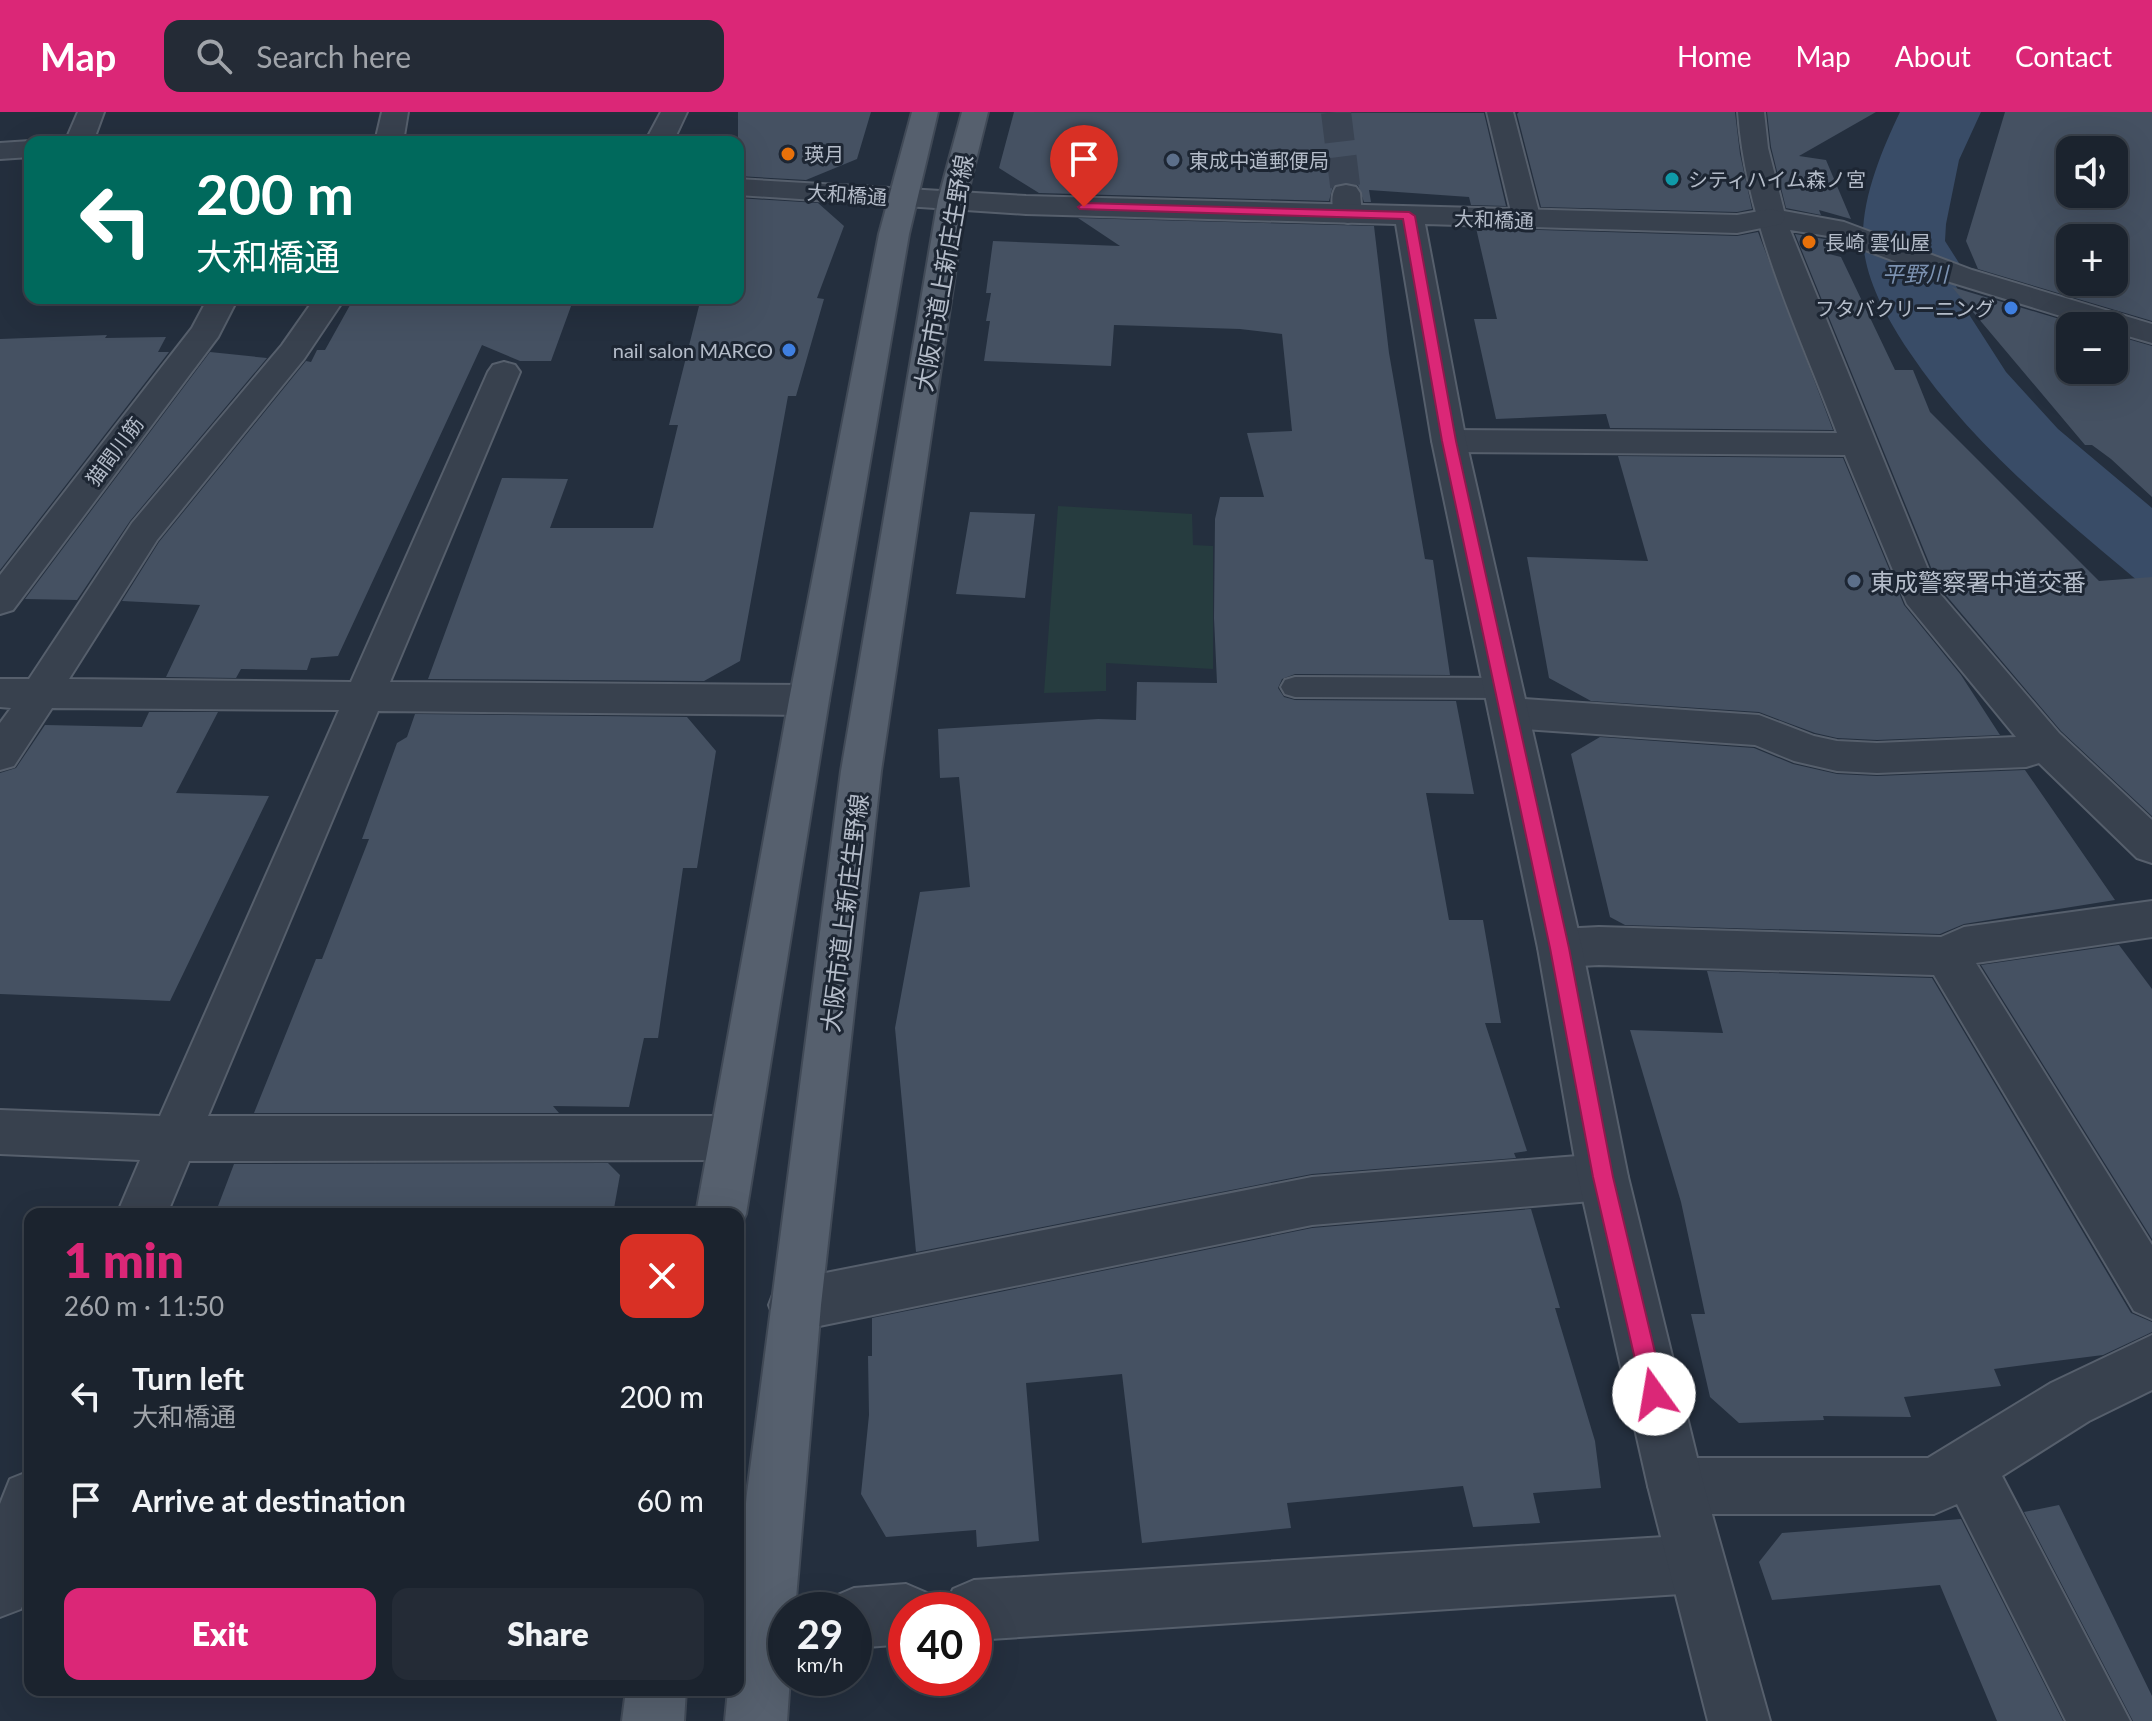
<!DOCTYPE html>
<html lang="en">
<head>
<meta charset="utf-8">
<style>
  body { margin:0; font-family:Lato,"Noto Sans JP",sans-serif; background:#242b36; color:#f1f3f6; height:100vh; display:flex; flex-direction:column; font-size:30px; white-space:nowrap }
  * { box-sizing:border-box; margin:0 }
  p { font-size:26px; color:#a0a4aa }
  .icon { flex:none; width:44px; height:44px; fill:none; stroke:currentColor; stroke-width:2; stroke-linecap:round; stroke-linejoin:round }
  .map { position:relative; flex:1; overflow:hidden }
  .panel { position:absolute; left:24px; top:1096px; width:720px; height:488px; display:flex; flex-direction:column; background:#1b232e; border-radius:16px; box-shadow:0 8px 32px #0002,0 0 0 2px #39404a }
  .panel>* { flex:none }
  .guide { position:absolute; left:24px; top:24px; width:720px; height:168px; border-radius:16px; box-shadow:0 8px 32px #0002,0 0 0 2px #39404a; background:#00695c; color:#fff; overflow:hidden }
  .tools { position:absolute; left:2056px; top:24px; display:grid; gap:16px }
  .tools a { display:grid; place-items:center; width:72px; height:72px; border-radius:16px; background:#1b232e; box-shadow:0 8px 32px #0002,0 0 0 2px #39404a; font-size:40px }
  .speed { position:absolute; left:768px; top:1480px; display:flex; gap:16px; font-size:40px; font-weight:700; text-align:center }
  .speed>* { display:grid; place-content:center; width:104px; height:104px; border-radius:50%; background:#1b232e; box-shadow:0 8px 32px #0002,0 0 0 2px #39404a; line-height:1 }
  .speed small { font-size:20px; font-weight:400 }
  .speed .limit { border:12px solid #d22; background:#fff; color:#111 }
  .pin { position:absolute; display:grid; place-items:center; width:68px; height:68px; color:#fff; margin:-82px -34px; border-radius:50% 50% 50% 0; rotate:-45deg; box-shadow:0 0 8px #0007 }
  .pin .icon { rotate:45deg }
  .me { position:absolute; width:88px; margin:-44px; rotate:347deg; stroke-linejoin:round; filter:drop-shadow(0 0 6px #0008) }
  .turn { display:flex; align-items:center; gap:28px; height:168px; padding:0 40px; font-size:36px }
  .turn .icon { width:104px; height:104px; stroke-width:2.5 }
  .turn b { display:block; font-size:56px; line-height:68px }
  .round { display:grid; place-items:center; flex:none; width:84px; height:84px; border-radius:16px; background:#242b36 }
  .head { display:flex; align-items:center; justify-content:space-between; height:136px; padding:0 40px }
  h1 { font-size:48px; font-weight:800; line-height:60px; color:#db2777 }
  .button { display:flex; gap:16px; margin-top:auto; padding:16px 40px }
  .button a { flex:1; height:92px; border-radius:16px; background:#db2777; color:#fff; font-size:32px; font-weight:800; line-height:92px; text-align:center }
  .button a+a { background:#242b36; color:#f1f3f6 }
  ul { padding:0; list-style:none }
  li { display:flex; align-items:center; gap:24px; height:104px; padding:0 40px }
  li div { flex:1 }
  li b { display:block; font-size:30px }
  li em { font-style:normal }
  header { display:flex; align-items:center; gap:48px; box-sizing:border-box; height:112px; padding:0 40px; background:#db2777; color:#fff }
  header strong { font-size:38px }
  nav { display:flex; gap:44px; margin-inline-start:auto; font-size:28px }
  .search { width:560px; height:72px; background:#242b36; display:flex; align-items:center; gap:20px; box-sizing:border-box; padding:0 28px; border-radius:16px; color:#a0a4aa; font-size:30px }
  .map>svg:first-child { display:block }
  .green { fill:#263c3f }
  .water { fill:#394c67 }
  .building { fill:#455162; fill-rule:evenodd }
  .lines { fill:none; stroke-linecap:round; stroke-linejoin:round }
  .minor-tunnel { stroke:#3a4453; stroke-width:30; stroke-dasharray:30 15; stroke-linecap:butt }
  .service-casing { stroke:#565f6c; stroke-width:4 }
  .minor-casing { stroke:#565f6c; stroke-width:4 }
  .tertiary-casing { stroke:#565f6c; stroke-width:4 }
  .primary-casing { stroke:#414a57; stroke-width:4 }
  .service { fill:#38414e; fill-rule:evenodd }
  .minor { fill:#38414e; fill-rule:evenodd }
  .tertiary { fill:#38414e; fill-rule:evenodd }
  .primary { fill:#56606e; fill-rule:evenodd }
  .route { fill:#db2777; stroke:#8e194d; stroke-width:2 }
  .food-dot { fill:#e8710a; stroke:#1d2633; stroke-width:3 }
  .service-dot { fill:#5c6f8a; stroke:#1d2633; stroke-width:3 }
  .culture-dot { fill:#0f9aa8; stroke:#1d2633; stroke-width:3 }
  .shop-dot { fill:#3f7fe0; stroke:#1d2633; stroke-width:3 }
  .labels { text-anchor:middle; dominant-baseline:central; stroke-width:6; stroke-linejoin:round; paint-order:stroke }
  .far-poi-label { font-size:20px; fill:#b4bcc9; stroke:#1d2633; text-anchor:start }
  .far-street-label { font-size:20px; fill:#b4bcc9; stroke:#1d2633 }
  .far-water-label { font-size:22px; font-style:italic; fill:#7c92b1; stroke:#1d2633 }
  .street-label { font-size:24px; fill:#b4bcc9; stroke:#1d2633 }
  .poi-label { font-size:24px; fill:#b4bcc9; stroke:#1d2633; text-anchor:start }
</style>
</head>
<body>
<header>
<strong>Map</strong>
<div class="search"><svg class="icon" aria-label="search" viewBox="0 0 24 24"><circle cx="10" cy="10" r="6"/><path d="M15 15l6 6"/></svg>Search here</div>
<nav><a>Home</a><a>Map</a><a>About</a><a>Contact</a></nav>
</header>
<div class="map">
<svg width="2152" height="1609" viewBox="0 0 2152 1609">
  <rect width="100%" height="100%" fill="#242f3e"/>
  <path class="green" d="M1058,394L1192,402L1193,433L1213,434V557L1106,551V579L1044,581Z"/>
  <path class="water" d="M1900,0H1981L1959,48L1946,112L1945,129L1959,151L1956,174L1970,204L2006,260L2058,317L2152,396V481C2064,406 1973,336 1908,238C1889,209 1869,175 1864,139C1858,94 1881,40 1900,0Z"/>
  <path class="building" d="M738,0H871L857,47L806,68L738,64Z
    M1014,0L1484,1L1506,94L1471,93L1469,85L1369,78L1371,90H1364L1358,73L1347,70L1333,74L1329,89L1039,81L999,56Z
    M1519,0H1735L1740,42L1752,97L1737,100L1541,95L1517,2Z
    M1767,0H1876L1799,44L1826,48L1851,107L1819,98L1821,103L1786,96L1771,35Z
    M2005,0H2152V209L1978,157L1966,129ZM2070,38H2114V82H2070ZM2070,126H2114V170H2070Z
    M738,86L818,91L844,114L817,186L824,187L796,284H788L740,549L704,569L428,567L502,366L568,367L550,416H653L678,313H669L701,186H738Z
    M1078,106L1374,114L1389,241L1425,447L1433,448L1450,563L1295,562L1282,567L1278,576L1284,585L1295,588L1456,589L1474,682L1426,681L1449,808H1483L1501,911H1485L1527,1039L1514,1041L1516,1046L1312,1062L916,1140L895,916L920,780L970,775L959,665L940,666L938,617L1098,607L1136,608L1137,570L1217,571L1214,506L1215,407L1220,385H1264L1247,321L1292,319L1282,222L1240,217L1114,213L1111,254L984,249L990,209H986L991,181H986L993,129L1120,134Z
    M1476,116L1737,124L1758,120L1833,318L1610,316L1606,302L1496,307L1474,207H1497Z
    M1795,122L1830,128L1825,141L1841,145L1895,258H1913L1930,300L2099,469L2152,465V704L2061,619L1939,475Z
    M1952,175L2083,214H2070V258H2114V223L2152,234V385L2111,347L2092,333H2085Z
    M354,186H574L551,249H520L482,233L338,544L311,546L307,558L241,557L236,566L166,565L200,493L122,489L159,430L306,249L311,250L317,238H325Z
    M107,223L105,226L166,225L158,240H169L0,458V227Z
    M210,240L267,246L130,409L77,488L25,487Z
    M1618,344L1843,346L1904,493L1961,563L2000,623L1877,628L1837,626L1815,621L1759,600L1591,589L1549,566L1527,445L1648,449Z
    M970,400L1035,402L1025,486L956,482Z
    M149,600H218L176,681L269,684L170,889L0,882V661L16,656L45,613L142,615Z
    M415,602L687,605L716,639L697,756H683L658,926H644L629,995L553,994L559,1001H254L316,847H322L369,727H362L397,631L407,625Z
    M1600,625L1754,636L1793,652L1837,662L1877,664L2025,658L2115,788L1964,812L1940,822L1625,813L1610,805L1571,642Z
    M2119,833L2152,877V1127L1981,853Z
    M1707,859L1932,866L2131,1201L2152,1210V1220L2103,1243L1994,1257L2001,1274L1904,1285L1911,1305L1823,1304L1824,1308L1739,1311L1710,1285L1691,1202H1705L1681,1090L1630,918L1723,921Z
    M608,1051L620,1063L613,1102H215L234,1052Z
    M1531,1097L1560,1196H1555L1595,1329L1601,1376L1533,1381L1540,1411L1473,1415L1463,1374L1287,1391L1291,1416L1142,1431L1122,1262L1026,1271L1039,1429L977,1435L976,1418L886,1425L861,1382L869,1303L868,1244H872V1206L1312,1116Z
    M2059,1393L2152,1584V1609H2133L2024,1400Z
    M1961,1407L2063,1609H1997L1940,1473L1772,1488L1759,1450L1782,1421Z"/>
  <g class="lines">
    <path class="minor-tunnel" d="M1336,0L1346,81"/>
    <defs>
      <path id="service" d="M1295,565L1505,566L1515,569L1519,576L1515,583L1505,586L1295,585L1285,582L1281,575L1285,568Z"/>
      <path id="minor" d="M78,0H104L93,30H65Z
        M382,0H408L403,30H375Z
        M661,0H687L673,30H645Z
        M1487,0H1513L1541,108L1537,114L1527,117L1517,114L1513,108Z
        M1738,0H1764L1768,36L1784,99L1844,110L1972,158L2152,212V231L2114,220V214H2093L1950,170L1828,124L1790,118L1936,477L2059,621L2152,708V751L2137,746L2039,651L2026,655L1877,661L1837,659L1794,649L1755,633L1509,616L1495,611L1489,601L1495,591L1509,586L1759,603L1814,624L1837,629L1877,631L2016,625L1907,492L1845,343L1449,340L1437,337L1432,329L1437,321L1449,318L1837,321C1798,217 1746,112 1738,0Z
        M1346,73L1356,75L1360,81L1362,102L1358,108L1348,111L1338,108C1332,99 1330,84 1336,75Z
        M208,186H238L218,225L13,498L0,502V463L192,216Z
        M315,186H345L304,247L157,428L69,567L351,570L488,260L493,253L504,250L515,253L520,260L390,570L809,573L823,578L829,588L823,598L809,603L378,599L208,1004H732L749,1010L756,1026L749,1042L732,1048L189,1049L167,1102H117L140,1048L0,1042V998L160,1004L339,598L52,596L14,654L0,658V611L11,596L0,595V567H29L132,411L282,233Z
        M2152,789V825L1976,851L2152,1133V1207L2134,1199L1934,863L1599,853L1560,855L1544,849L1538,836L1544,823L1560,817L1599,815L1941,825L1964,815Z
        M1603,1042L1621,1049L1628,1065L1621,1081L1603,1088L1312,1113L795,1219L776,1211L769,1193L776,1175L795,1167L1312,1065Z
        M2152,1223V1278L2089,1309L2002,1364L2130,1609H2066L1957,1392L1934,1402H1676L1656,1394L1648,1374L1656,1354L1676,1346H1928L2051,1271Z
        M30,1359V1474L21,1497L0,1505V1392L10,1367Z
        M1696,1423L1717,1431L1725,1452L1717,1473L1696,1481L974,1528V1498H944L953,1477L974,1468Z
        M906,1472L927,1481L934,1498H906V1532L854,1536V1498H828L833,1485L854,1476Z"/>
      <path id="tertiary" d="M30,29L35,30H30V45L0,47V31Z
        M738,67L1026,84L1737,103L1771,97L1781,100L1785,106L1781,112L1737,121L1425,112L1466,329L1582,836L1628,1065L1704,1374L1770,1609H1708L1648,1374L1578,1065L1538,836L1432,329L1396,112L1026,102L738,83Z"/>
      <path id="primary" d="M912,0H938L909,122L829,588L746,1102L738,1119V1102H696L789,588L879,122Z
        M962,0H988L966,88L881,659L821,1193L795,1498H786V1566H790L787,1609H725L728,1578H738V1474L747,1381L841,659L938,88Z
        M626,1578H686L684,1609H622Z"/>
    </defs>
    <use href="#service" class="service-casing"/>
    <use href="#minor" class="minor-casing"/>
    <use href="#tertiary" class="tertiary-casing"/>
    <use href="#primary" class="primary-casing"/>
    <use href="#service" class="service"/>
    <use href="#minor" class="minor"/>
    <use href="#tertiary" class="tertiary"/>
    <use href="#primary" class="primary"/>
  </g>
  <path class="route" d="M1084,91L1409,100L1415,104L1456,329L1569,836L1613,1065L1665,1282L1662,1290L1654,1293L1646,1290L1643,1282L1593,1065L1550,836L1442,329L1403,107L1080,97L1078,95Z"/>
  <g class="food-dot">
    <circle cx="788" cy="42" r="8"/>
    <circle cx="1809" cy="130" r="8"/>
  </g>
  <g class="service-dot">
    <circle cx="1173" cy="48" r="8"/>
    <circle cx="1854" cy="469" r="8"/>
  </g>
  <circle class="culture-dot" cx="1672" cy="67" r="8"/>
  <g class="shop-dot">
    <circle cx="2011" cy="196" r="8"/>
    <circle cx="789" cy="238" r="8"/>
  </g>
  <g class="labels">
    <g class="far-poi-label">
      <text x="804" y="42">瑛月</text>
      <text x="1189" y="48">東成中道郵便局</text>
      <text x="1688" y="67">シティハイム森ノ宮</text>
      <text x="1825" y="130">長崎 雲仙屋</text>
      <text x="1995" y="196" text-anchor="end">フタバクリーニング</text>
      <text x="773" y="238" text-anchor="end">nail salon MARCO</text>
    </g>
    <g class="far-street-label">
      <text transform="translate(847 82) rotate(4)">大和橋通</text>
      <text transform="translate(1494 107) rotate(2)">大和橋通</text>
      <text transform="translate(114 339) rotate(-53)">猫間川筋</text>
    </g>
    <g class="far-water-label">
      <text x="1915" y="161">平野川</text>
    </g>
    <g class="street-label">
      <text transform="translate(943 161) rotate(-80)">大阪市道上新庄生野線</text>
      <text transform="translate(844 801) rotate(-83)">大阪市道上新庄生野線</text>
    </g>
    <g class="poi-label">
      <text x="1870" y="469">東成警察署中道交番</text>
    </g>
  </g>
</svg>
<div class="tools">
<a><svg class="icon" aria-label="sound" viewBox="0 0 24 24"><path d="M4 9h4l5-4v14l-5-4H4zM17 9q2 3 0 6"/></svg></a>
<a>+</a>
<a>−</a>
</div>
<div class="speed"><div>29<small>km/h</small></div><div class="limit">40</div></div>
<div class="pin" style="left:1084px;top:95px;background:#d93025"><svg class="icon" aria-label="arrive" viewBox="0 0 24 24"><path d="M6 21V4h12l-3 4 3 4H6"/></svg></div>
<svg class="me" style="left:1654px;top:1282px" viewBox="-20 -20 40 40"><circle r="19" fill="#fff"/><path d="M0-13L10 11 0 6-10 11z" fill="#db2777"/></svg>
<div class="guide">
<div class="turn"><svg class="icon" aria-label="left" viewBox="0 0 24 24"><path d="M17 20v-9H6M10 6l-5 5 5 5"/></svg><div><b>200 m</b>大和橋通</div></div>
</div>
<section class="panel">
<div class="head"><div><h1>1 min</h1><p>260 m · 11:50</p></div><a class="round" style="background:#d93025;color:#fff"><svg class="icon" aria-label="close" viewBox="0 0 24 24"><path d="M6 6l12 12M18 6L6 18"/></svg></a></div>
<ul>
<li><svg class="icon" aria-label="left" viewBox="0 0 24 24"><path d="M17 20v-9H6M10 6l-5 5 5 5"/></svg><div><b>Turn left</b><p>大和橋通</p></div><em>200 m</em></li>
<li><svg class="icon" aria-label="arrive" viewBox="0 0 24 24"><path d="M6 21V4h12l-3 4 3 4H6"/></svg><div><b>Arrive at destination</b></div><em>60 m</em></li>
</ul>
<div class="button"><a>Exit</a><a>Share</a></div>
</section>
</div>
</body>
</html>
